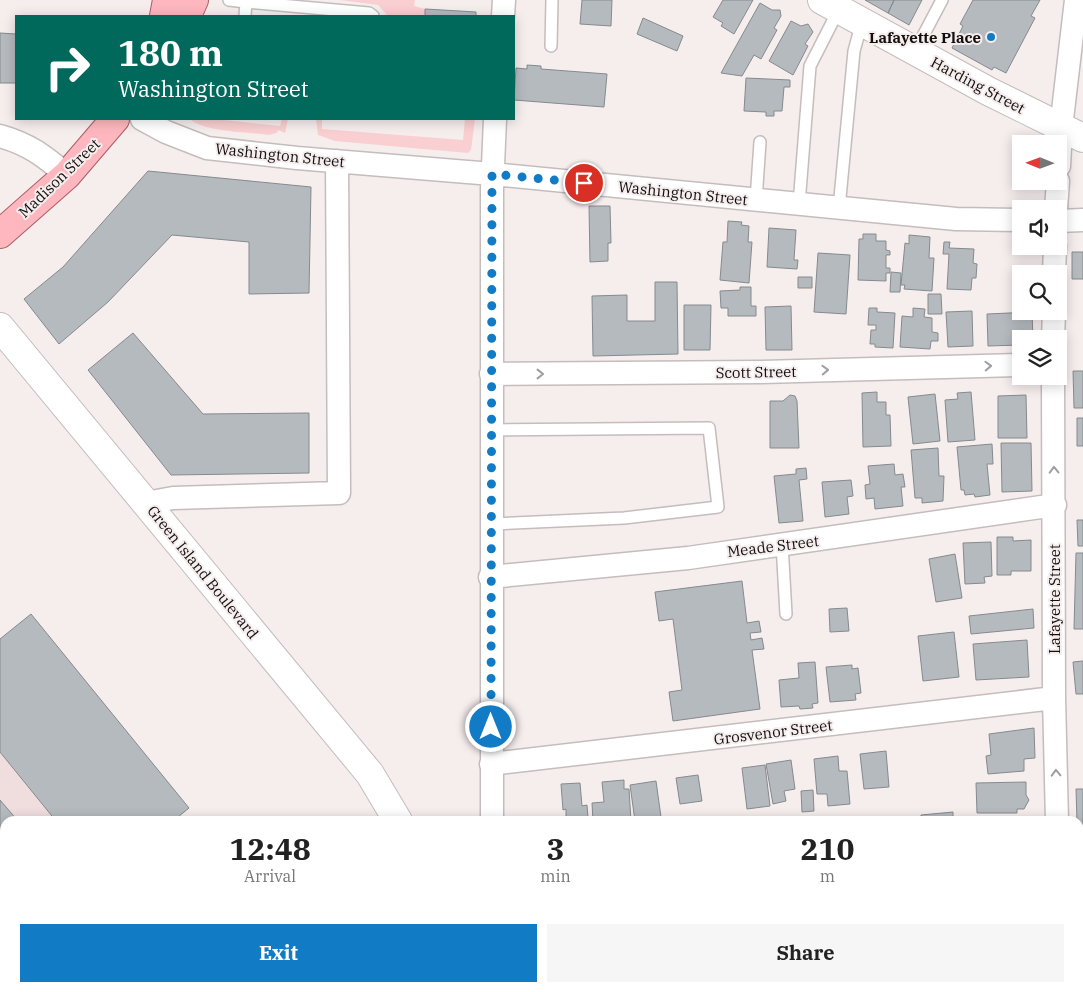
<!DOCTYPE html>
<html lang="en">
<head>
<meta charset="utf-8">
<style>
  body { margin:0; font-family:"IBM Plex Serif",serif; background:#f6f6f6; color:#222; height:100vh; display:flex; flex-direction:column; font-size:19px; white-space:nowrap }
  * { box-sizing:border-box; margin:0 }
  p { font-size:16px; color:#767676 }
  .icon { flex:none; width:28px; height:28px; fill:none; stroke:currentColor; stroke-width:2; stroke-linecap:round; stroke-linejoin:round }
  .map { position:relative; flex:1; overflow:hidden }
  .drawer { position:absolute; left:0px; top:816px; width:1084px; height:176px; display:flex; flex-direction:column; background:#fff; border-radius:15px 15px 0 0; box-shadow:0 2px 12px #0003 }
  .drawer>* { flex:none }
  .hud { position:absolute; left:15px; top:15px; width:500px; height:105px; border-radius:0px; box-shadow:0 2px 12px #0003; background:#00695c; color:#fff; overflow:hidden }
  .needle { width:32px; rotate:271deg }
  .tools { position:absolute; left:1012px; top:135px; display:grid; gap:10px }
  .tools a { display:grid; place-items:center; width:55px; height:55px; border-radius:0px; background:#fff; box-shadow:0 2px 12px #0003; font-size:25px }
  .pin { position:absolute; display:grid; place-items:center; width:42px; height:42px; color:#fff; margin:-21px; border:2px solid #fff; border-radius:50%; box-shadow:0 1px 5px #0007 }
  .me { position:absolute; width:55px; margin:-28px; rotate:0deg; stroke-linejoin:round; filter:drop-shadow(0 0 4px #0008) }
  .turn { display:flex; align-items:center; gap:18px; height:105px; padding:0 20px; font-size:22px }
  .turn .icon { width:65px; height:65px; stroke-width:2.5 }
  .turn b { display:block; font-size:35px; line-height:42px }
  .eta { display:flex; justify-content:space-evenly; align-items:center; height:85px; text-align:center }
  .eta b { font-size:30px; font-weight:700; line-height:35px }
  .cta { display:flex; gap:10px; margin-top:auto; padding:10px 20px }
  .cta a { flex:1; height:58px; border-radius:0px; background:#117bc6; color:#fff; font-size:20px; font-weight:700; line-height:58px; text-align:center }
  .cta a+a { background:#f6f6f6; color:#222 }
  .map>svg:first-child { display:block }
  .built { fill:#f0dedf }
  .green { fill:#f9cfd1 }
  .building { fill:#b5babf; stroke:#858a8e }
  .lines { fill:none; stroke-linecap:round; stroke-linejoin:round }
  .lane-casing { stroke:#c5bdbd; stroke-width:14 }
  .street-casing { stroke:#c5bdbd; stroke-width:25 }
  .secondary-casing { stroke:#c5bdbd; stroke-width:30 }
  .primary-casing { stroke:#ab5d64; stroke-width:30 }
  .lane { stroke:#fff; stroke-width:11 }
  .street { stroke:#fff; stroke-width:22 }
  .secondary { stroke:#fff; stroke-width:28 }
  .primary { stroke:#feb7be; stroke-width:28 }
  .oneway { stroke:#a09f9f }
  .route { stroke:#117bc6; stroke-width:9; stroke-dasharray:0 16.2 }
  .poi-dot { fill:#117bc6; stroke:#f6eded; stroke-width:2 }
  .labels { text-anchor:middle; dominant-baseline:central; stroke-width:4; stroke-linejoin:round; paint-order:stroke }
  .poi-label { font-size:15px; font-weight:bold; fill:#120f0f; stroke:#f6eded; text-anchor:end }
  .street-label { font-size:15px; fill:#120f0f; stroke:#f6eded }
</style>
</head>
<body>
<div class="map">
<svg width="1083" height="992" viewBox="0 0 1083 992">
  <rect width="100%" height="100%" fill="#f6eded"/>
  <path class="built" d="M0,752L56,821H5V988H414L408,992H0Z"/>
  <path class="green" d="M340,0H415L414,6L425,9V16H388L378,5Z
    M190,119H215L280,126L282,119H288L285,133L279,130L276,133L269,135C250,132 203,132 190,119Z
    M316,119H322V129L463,140L465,119H475L471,150L468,153L335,141L318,135Z"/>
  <path class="building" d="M582,0H612L611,26L580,24Z
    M723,0H753L734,34L721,26L723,23L713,17Z
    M865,0H894L888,13Z
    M894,0H922L909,25L888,13Z
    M973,0H1040L1031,16L1035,18L1006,73L994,67L992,70L952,48L963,26L960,24Z
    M760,3L772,10H780L781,16L774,28L777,30L761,59L754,55L742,76L721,73Z
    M425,9L476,12V16H425Z
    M643,18L683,36L677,51L637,34Z
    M791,21L801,26L808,24L813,32L805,44L808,46L793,75L769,61Z
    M0,33L16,34V83H0Z
    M527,65L541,66V69L607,74L604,107L514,100L516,68L527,69Z
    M746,78L790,80V87H784L782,111H774V116H766V112L744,111Z
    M148,171L311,187L309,293L249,294V242L172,235L108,302L59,344L24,299L63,267Z
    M589,206H610L611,243H608V261L590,262Z
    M728,221L742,222L741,225L749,226L748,242H752L749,283L720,280L723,242H727Z
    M769,228L796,230L794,260H798L797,269L767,267Z
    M863,234H876V241H886V250L890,251V255H886V268H890V273H886V281L858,280L859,239H863Z
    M909,235L930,237L929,258H934L932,291L904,289L905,285H901L905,243L909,244Z
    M944,242H950L949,248L974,249L973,263L977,264L976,278H972L971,290L947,289L949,254H943Z
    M1072,252H1083V279H1072Z
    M818,253L850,255L846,314L814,312Z
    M891,272L901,273L900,292H890Z
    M798,277H812V288H798Z
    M655,282H677L678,354L593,356L592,296L627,295V321H655Z
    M740,287H751V306H756V316H728V308H721L720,291L740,290Z
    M928,294H941L942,314H928Z
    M684,305H711L710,350H684Z
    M791,306L792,350H766L765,307Z
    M869,308H877V312L895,313L893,348L875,347V344H870L871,330H876V325H868Z
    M913,308L925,309L924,317L932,318V332L938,333V341H931L930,349L900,347L902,316L913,317Z
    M972,311L973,346L948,347L946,312Z
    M1032,312L1033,339H1021V345L988,346L987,314Z
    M133,333L203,414L309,413V473L171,475L88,370Z
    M1073,371H1083V408H1074Z
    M877,392V402H886V415H890L891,446L863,447L862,393Z
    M971,392L975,440L948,442L945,400L958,399L957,393Z
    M935,394L940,441L913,444L908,397Z
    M790,395L795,396L797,401L799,448H770V401H783Z
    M1026,395L1027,438H998V396Z
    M1077,418H1083V446H1077Z
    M1001,443H1031L1032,491L1002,492Z
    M992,444L993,464H987L990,495L975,497L974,494L965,495L964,490H961L957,447Z
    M938,448L939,476H944L943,501L922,503V498H915L911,450Z
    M894,464L895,475L903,474L905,487H901L903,506L875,509L874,498L866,499L865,485L870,484L868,466Z
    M806,468L807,479L799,480L803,521L779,523L774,476L796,474V469Z
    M851,480L853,496L847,497L849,514L825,517L822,482Z
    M1077,520H1083V546H1078Z
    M997,537H1013V541L1031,540V571H1011V575H997Z
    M991,542L992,576L984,577L985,583L965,584L963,543Z
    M1076,553H1083V629H1074Z
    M955,554L962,598L936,602L929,559Z
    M742,581L747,623L759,621L761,632L750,633L751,640L762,638L764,649L752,650L760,709L673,721L669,692L682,690L673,619L659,621L655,592Z
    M847,608L849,631L830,632L829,609Z
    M1033,609L1034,628L971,634L969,616Z
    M31,614L189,808L173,821H56L0,752V639Z
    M954,632L959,677L923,681L918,636Z
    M1027,640L1029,677L976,680L973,644Z
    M1083,661V694H1076L1073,662Z
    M815,662L818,703L812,704L813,708L800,709L799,706L781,707L779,680L799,678L798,663Z
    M852,665V669L858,668L861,693L855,694L856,700L830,702L826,667Z
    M1034,728L1035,758L1024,759V771L988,774L986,756L991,755L989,734Z
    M886,751L889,787L864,789L860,754Z
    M838,756L839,771H847L850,804L828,806L827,794H817L814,759Z
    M791,760L795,789L784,791L786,801L773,804L766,764Z
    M765,765L770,806L747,809L742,768Z
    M698,775L702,801L680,804L676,778Z
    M624,780V789H629L631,821H593L592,803L604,802L602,782Z
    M656,781L661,817L653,818L654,821H635L630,785Z
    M1026,782V795L1029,800L1024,809H1017V813H977L976,783Z
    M580,783L582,806L587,805L588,818H583V821H566V809L563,810L561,784Z
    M1076,789H1083V826H1079V821H1077Z
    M813,790L814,811L802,812L801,791Z
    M0,800L18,821H5V918L0,912Z
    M953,812V821H921V815Z
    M106,988H214L217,992H100Z
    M925,988H947V992H925Z
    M948,988H969V992H948Z"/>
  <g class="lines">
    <defs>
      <path id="lane" d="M229,0L246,2L245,16
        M246,2L369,13L373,16
        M551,46L552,0
        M915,51L942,0
        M756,200L760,142
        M799,204L810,66L839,9
        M839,208L854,51L862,22
        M491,524L624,518L718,507L709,428L491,430
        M782,544L786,614
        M0,958L5,964
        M25,988L29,992
        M231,988L235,992
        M264,992L270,988
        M351,992L357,988"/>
      <path id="street" d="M503,16L504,0
        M142,119L166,132L207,148L297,158L492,174L956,219L1021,220
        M0,136C29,144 44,156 67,175
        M1059,166L1061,128L1076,0
        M1056,209L1058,181
        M1059,221L1083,220
        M1054,274L1055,246
        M1053,339L1054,311
        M491,374L762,372L1021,365
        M1053,376L1054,698L1057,821
        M146,503L173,498L339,493L337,161
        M490,577L688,558L1055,505
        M491,764L1054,698
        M492,821V189L495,119
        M1079,880H1083
        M1060,988V992
        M447,992L452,988"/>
      <path id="secondary" d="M822,0L988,91L1083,138
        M0,327L370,774L398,821
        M494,988L497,992"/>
      <path id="primary" d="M164,16L167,0
        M183,16L190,9L194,0
        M0,234L67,175L115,119"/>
    </defs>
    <use href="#lane" class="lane-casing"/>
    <use href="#street" class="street-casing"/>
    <use href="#secondary" class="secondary-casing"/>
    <use href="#primary" class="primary-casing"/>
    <use href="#lane" class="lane"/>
    <use href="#street" class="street"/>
    <use href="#secondary" class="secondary"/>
    <use href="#primary" class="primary"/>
  </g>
  <defs><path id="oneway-chevron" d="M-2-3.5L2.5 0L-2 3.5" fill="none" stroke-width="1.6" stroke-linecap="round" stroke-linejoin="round" transform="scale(1.25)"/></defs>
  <g class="oneway">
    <use href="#oneway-chevron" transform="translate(988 366) rotate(-2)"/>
    <use href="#oneway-chevron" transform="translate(825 370) rotate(-2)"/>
    <use href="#oneway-chevron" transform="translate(540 374)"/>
    <use href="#oneway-chevron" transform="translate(1054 470) rotate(-91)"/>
    <use href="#oneway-chevron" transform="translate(1056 773) rotate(-92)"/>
  </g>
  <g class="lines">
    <path class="route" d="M491,727L492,174L584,183"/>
  </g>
  <circle class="poi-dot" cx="991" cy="37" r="5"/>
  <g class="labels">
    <g class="poi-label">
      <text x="981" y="37">Lafayette Place</text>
    </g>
    <g class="street-label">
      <text transform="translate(978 85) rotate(28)">Harding Street</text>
      <text transform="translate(280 155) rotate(6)">Washington Street</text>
      <text transform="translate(59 178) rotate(-44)">Madison Street</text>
      <text transform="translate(683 193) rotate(6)">Washington Street</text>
      <text transform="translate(756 372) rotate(-1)">Scott Street</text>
      <text transform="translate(773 546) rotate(-7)">Meade Street</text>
      <text transform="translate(203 572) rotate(51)">Green Island Boulevard</text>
      <text transform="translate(1054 599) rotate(-90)">Lafayette Street</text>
      <text transform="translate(773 732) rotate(-7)">Grosvenor Street</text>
    </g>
  </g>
</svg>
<div class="tools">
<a><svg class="needle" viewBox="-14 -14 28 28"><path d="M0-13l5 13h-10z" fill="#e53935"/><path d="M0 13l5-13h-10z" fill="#767676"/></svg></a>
<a><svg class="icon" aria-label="sound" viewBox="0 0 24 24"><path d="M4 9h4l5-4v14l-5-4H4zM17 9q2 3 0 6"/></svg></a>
<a><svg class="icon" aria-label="search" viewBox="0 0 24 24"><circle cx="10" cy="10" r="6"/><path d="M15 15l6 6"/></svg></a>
<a><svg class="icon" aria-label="layers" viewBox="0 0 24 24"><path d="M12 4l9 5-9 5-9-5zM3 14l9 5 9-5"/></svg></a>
</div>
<div class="pin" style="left:584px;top:183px;background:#d93025"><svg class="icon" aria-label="arrive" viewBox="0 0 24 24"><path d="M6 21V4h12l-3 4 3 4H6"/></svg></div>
<svg class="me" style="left:491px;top:727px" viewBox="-20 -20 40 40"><circle r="17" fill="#117bc6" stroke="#fff" stroke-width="3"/><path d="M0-11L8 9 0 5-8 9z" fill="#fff"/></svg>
<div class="hud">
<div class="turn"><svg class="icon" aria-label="right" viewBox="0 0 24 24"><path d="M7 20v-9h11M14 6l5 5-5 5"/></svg><div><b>180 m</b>Washington Street</div></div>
</div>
<section class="drawer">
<div class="eta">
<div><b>12:48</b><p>Arrival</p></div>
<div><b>3</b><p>min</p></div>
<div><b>210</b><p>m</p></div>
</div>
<div class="cta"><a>Exit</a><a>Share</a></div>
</section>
</div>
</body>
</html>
